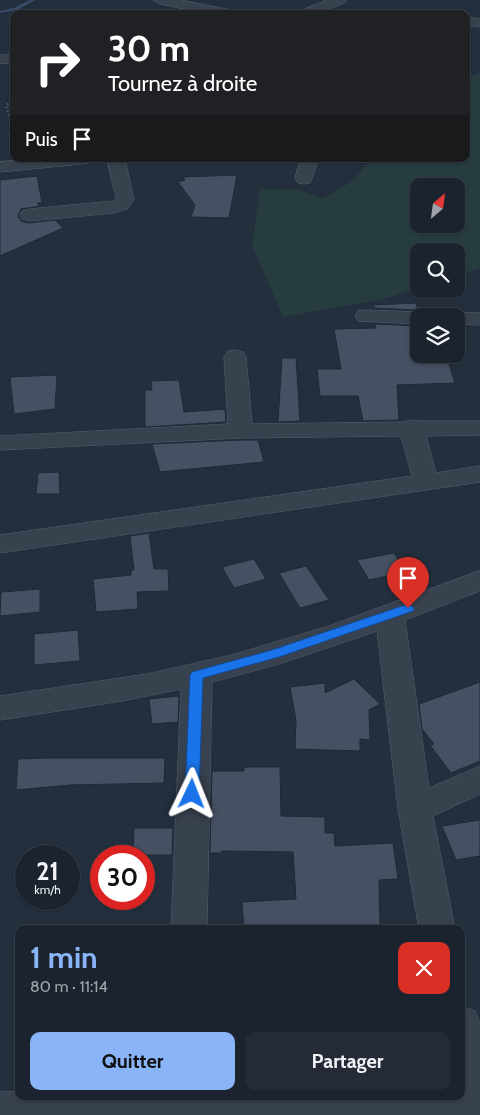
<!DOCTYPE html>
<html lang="fr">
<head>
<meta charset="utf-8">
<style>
  body { margin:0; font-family:Cabin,sans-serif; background:#242b36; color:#f1f3f6; height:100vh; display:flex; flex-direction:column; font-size:19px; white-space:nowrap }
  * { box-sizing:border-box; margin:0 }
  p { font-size:16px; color:#a0a4aa }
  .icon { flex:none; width:28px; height:28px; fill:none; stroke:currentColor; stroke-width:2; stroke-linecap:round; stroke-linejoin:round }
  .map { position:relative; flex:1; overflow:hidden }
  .sheet { position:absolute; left:15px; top:925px; width:450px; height:175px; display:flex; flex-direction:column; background:#1b232e; border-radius:10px; box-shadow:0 1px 4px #0004,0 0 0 1px #39404a }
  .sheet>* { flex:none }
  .hud { position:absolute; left:10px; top:10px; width:460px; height:152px; border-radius:10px; box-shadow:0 1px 4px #0004,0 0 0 1px #39404a; background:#202124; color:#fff; overflow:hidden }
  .needle { width:32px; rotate:29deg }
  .fabs { position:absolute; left:410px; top:178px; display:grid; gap:10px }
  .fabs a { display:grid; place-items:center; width:55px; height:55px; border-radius:10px; background:#1b232e; box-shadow:0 1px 4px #0004,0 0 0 1px #39404a; font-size:25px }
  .speed { position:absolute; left:15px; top:845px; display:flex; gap:10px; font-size:25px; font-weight:700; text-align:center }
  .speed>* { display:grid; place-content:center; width:65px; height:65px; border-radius:50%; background:#1b232e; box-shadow:0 1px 4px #0004,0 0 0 1px #39404a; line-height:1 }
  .speed small { font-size:12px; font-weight:400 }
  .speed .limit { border:8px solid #d22; background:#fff; color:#111 }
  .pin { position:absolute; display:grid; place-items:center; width:42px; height:42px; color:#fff; margin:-51px -21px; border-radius:50% 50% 50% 0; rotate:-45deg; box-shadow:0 0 5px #0007 }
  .pin .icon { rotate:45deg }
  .me { position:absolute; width:55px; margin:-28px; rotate:2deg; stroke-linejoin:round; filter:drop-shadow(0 0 4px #0008) }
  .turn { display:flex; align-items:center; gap:18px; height:105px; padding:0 15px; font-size:22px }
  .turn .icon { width:65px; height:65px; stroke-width:2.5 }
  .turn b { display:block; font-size:35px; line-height:42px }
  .then { display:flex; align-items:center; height:48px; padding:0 15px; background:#0003; gap:10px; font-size:19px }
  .round { display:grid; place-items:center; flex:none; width:52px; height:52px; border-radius:10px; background:#242b36 }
  .summary { display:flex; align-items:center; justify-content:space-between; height:85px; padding:0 15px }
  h1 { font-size:30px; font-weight:700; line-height:38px; color:#8ab4f8 }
  .action { display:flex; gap:10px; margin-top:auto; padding:10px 15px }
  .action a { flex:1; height:58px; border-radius:10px; background:#8ab4f8; color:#111; font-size:20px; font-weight:700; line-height:58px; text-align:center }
  .action a+a { background:#242b36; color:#f1f3f6 }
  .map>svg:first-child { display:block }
  .green { fill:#263c3f; fill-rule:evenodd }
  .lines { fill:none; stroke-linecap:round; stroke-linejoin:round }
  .stream { fill:#394c67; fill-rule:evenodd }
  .building { fill:#455162; stroke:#1f2835 }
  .minor-casing { stroke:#565f6c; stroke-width:1 }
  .path { stroke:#44595c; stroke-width:2; stroke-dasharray:2 2; stroke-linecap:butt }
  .minor { fill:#38414e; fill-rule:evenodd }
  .route { fill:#1a73e8; stroke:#114b97 }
</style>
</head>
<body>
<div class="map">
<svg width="480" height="1115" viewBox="0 0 480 1115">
  <rect width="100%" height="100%" fill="#242f3e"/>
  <path class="green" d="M480,72V268L456,276V251H419V288L383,299L283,317L252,245L260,189L300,190L322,199L351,182L372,159H466V80ZM419,186H456V224H419Z"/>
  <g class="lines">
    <path class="stream" d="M30,0H35L17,10L0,13V11L14,8Z"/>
  </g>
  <path class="building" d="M237,175L229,218L191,217L195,205L178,182L185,180L183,177Z
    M37,176L42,203H37L40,206L21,209L18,216L21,221L28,223L55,220L63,228L0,256V180Z
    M416,303L418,310L375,308L373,305Z
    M375,324L419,326V356L446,355L455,383L397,385L399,420L363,421L358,396H320L317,369H341L334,329L376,328Z
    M282,358H296L300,421L278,422Z
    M57,375L55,409L14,414L10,377Z
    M179,380L184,412L225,409L226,422L145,427V390H152L151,381Z
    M241,440H258L264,462L160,472L152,444Z
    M59,472L60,494H36L38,473Z
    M149,533L154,569H168L169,591L137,592L138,609L96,612L93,579L131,575V570H134L130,536Z
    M394,553L406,572L369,580L357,560Z
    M254,559L266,579L234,588L222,567Z
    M306,566L329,600L300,608L279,573Z
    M40,589V612L0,616L1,592Z
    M78,630L80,661L34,665V634Z
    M354,679L380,704L369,710L370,740L360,739V751L295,749L296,720L290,687L325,683V693Z
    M480,682V761L451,773L430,745L434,744L422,729L419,704Z
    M179,696L178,722L152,724L149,699Z
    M48,758H165L164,783L70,785L16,790L18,759Z
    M244,767H280L281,816L325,817V833H334L335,846L393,843L398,879L379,880L380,929L289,927V929H244L242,902L296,899L293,852L222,851V853H210L212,771H244Z
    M480,820V856L456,860L442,826Z
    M134,828H173L172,855H133Z"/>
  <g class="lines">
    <defs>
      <path id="minor" d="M153,0H181L231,10L238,14H209L160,4Z
        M327,0H346L344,3L318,14H298L300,11Z
        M433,10H442L449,14H426Z
        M466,17L480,19V27L466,25Z
        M0,55H14V64L0,63Z
        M30,159H91L88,163L82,164L0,172V162Z
        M107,159H125L134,200L127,209L114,213L29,221L22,219L20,215L22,211L29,209L113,201L116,199Z
        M301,159H319L310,183L304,184L298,183L295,179Z
        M366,310L419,312L427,313L429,316H419V324L358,321L355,316L358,311Z
        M456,312L480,313V325L456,324V316H446L448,313Z
        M235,350L243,352L246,357L252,424L403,422L411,420L418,421H480V435L426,436L436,473L480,466V482L0,553V535L412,476L401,436L241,438L0,450V436L228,424L224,357L227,352Z
        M480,571V591L405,620L429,788L480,766V794L433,816L455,929H419L398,809L377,631L279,664L212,682L207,929H171L181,689L122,701L0,720V696L147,674L232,655L329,626Z
        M461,1006L475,1011L480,1023V1115H0V1092L19,1091V1096H461Z"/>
    </defs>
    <use href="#minor" class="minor-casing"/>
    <path class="path" d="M9,135L12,127L6,105L14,100"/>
    <use href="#minor" class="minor"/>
  </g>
  <path class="route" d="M408,604L414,608L413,611L279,657L203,678L199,794L197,797L192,799L187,797L185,794L190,675L192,672L272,650Z"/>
</svg>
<div class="fabs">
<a><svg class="needle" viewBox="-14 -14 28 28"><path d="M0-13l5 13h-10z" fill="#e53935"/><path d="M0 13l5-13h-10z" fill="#a0a4aa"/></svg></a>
<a><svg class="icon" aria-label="search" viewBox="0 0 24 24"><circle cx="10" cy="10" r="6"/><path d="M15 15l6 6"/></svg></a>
<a><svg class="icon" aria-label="layers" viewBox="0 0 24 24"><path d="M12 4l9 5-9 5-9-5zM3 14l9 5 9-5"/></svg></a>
</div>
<div class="speed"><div>21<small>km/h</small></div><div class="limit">30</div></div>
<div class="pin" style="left:408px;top:608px;background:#d93025"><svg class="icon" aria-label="arrive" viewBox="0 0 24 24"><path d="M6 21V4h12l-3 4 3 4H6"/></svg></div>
<svg class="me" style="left:192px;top:794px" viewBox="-20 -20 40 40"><path d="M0-17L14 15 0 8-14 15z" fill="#1a73e8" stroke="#fff" stroke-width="4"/></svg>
<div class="hud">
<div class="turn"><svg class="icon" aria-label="right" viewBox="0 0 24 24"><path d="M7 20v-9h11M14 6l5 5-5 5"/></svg><div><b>30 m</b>Tournez à droite</div></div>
<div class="then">Puis<svg class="icon" aria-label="arrive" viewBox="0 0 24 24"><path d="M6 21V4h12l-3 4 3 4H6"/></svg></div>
</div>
<section class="sheet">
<div class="summary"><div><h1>1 min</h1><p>80 m · 11:14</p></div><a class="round" style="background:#d93025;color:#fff"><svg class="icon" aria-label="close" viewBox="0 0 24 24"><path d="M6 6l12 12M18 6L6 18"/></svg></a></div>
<div class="action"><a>Quitter</a><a>Partager</a></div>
</section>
</div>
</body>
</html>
